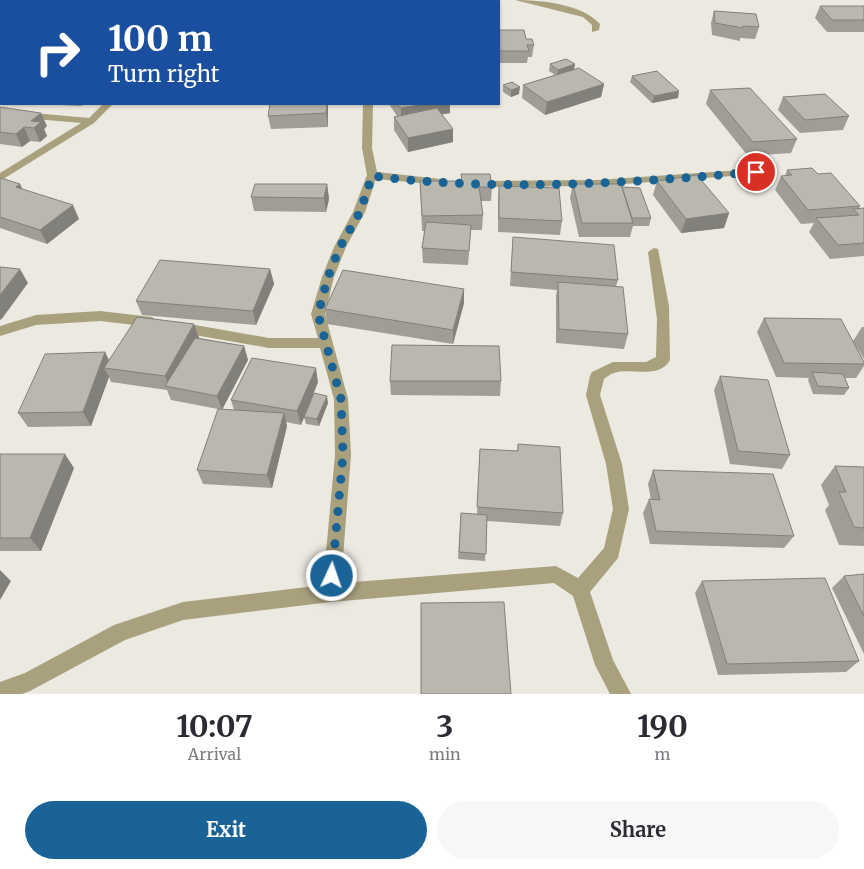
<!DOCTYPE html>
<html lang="en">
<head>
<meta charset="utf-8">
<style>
  body { margin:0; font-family:Merriweather,serif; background:#f7f7f7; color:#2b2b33; height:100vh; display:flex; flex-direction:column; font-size:19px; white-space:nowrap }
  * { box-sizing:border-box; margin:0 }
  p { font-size:16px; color:#7c7c81 }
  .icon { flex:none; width:28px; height:28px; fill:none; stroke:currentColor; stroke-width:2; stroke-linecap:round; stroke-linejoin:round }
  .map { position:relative; height:694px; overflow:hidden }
  .panel { display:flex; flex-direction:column; background:#fff; flex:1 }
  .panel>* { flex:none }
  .hud { position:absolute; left:0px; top:0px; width:500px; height:105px; box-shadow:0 1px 4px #0004; background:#1a4fa0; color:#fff; overflow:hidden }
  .pin { position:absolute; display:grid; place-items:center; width:42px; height:42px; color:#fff; margin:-21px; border:2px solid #fff; border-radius:50%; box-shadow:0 1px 5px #0007 }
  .me { position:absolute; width:55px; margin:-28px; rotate:3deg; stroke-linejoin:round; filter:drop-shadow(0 0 4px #0008) }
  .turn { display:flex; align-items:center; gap:18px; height:105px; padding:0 25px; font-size:22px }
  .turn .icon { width:65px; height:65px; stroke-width:2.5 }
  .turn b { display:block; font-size:35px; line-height:42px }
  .eta { display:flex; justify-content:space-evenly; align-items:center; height:85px; text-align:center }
  .eta b { font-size:30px; font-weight:700; line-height:35px }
  .cta { display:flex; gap:10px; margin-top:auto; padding:10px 25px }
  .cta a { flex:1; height:58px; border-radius:30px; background:#196396; color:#fff; font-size:20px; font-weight:700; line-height:58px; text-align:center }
  .cta a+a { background:#f7f7f7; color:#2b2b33 }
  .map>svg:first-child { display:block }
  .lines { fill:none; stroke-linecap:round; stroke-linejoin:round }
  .minor { fill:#a9a07e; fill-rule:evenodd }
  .wall { fill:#9f9d96 }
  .shaded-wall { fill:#82807a }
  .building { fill:#b9b7ae; stroke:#82807a }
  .route { stroke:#196396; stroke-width:9; stroke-dasharray:0 16.2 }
</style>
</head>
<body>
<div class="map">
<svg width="864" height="694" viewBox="0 0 864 694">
  <rect width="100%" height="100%" fill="#ece9e1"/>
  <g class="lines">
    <path class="minor" d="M220,0H284L219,1Z
      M366,0H376L377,1H367Z
      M515,0C541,0 582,4 600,24L599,30L592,32V25L583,17Z
      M103,104H113L94,123L0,181V173L81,123L0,116V110L89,118Z
      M363,104H373L372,148L377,172L441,179L446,182L441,185L376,179L365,212L346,247L334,277L325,314L348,399L351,455L341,583L556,566L578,578L604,548L613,509L606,464L586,395L590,376L592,372L613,362H646L656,357L657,319L648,252L654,248L658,249L669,306L670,360C659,380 630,367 614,373C610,374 607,377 604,379L600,395L622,464L629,509L618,558L590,592L613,660L631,694H610L595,665L573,596L554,583L331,602L183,620L125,640L30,691L22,694H0V682L25,673L114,625L183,602L323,585L335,455L334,399L320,348H269L178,332L171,327L178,322L269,338H318L311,314L322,277L334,247L353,212L367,175L362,148Z
      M756,169L760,170V174L597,186L475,187L470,184L475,181L597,180Z
      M100,311L152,317L159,322L152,327L100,321L36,325L0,336V326L36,315Z"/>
  </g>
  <path class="wall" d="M14,0V1H1V47H0V1Z
    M820,6H864V32H827L815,18Z
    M714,11L759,27L755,39L740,38V41L712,35L711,23Z
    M499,30L526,39L534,45L532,57H528L527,63H499Z
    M550,64L574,70L604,84L601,97L545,115L522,98L523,85L555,75L549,71Z
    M0,65H1V85H0Z
    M632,76L678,98L652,103L630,82Z
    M503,85L519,94L511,97L503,92Z
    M710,90L797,139L791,153L748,156L706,104Z
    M783,97L849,116L843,130L800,133L778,110Z
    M60,104H84L81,106L60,105Z
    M328,104V127L271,129L268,116Z
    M389,104H450V113L442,114L453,142L408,152L394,130V117L397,116Z
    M0,107L47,126L44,129L47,136L40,142L30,141L22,147L0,144Z
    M787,170L818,174L860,206L859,208H864V256L830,259L809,232L814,223L801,224L775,190L781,176H785Z
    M461,174L492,187L491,201H481L483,215L482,230H471L468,265L423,263L422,248L425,231H422L420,181H461Z
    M0,179L20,184L22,189L79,219L47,244L0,228Z
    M657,181L729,213L724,228L681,233L653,195Z
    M327,184L329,199L326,212L254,211L251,197Z
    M573,184L622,187L651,218L649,226H633L630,237H579L570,198Z
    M499,186L562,221L560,235L498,232V200Z
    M513,237L618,280L616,286L628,334L624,349L556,343V296L557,290L510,286Z
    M270,269L274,284L256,325L142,315L136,301Z
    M464,289V303L453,344L327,324L325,309Z
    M764,318L853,341L862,327H864V359L855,344L864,362V366L856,378H845L849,388L844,395L813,394L808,380L809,378L776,377L757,332Z
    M194,324L199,338L244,346L248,360L222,409L234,410L231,400L318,382L301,425L286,422L287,426L272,488L203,484L197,470L218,409L171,400L167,390L111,382L109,377L91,426L28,427L18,413L105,352L109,360Z
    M720,376L790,455L782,469L730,464L714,390Z
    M390,381H501L500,396L391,395Z
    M328,403L319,426L306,424L304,417Z
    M518,444L563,513L560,526L487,521L485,561L458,559L461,513L477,514L480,449L517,451Z
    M0,454L74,468L41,551H0Z
    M835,466L864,467V546L839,545L825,510L829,505L821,485Z
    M653,470L794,536L784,548L650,544L643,513L649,499L651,500L648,484Z
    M864,574V654L832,588L844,576Z
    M702,581L859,661L846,672L718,675L695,593Z"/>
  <path class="shaded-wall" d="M0,13H1V26H0Z
    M575,64L574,71L557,76L558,70Z
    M604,84L601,97L545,115L547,102Z
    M520,87L519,94L511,97V90Z
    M679,91L678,98L652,103L654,96Z
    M327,104H328V127L326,113Z
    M426,104H450V113L401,122V108Z
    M41,113L47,126L44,129L47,136L40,142L31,121Z
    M24,127L30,141L22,147L16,134Z
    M453,129V142L408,152V138Z
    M20,184L27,198L16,187Z
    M327,184L329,199L326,212L324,198Z
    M73,205L79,219L47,244L40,230Z
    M729,213L724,228L681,233L686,219Z
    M20,269L28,283L1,320L0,319V295Z
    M270,269L274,284L256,325L253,311Z
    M464,289V303L453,344V330Z
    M194,324L199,338L169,387L165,376Z
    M244,346L248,360L222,410L217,396Z
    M105,352L112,367L104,368L109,377L91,426L83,412Z
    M316,368L318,382L301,425L297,411Z
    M327,396L328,403L319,426L317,419Z
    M284,413L287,426L272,488L267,475Z
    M65,454L74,468L41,551L30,538Z
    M0,570L11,581L0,600Z"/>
  <path class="building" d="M9,0H14L13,1H1V13H0V1Z
    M44,0H87L86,1H43Z
    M178,0H202L177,1Z
    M208,0V1H179Z
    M253,0V1H216Z
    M314,0H349V1H314Z
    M443,0H472V1H443Z
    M820,6H864V20H832Z
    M714,11L756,14L759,27L743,26V28L715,23Z
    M0,21H1V34H0Z
    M499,30H524L526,39H532L534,45H527L529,51H499Z
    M566,59L575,64L558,70L550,64Z
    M0,65H1V78H0Z
    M579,68L604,84L547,102L523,85Z
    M657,71L679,91L654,96L632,76Z
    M512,82L520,87L511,90L503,85Z
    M750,88L797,139L753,142L710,90Z
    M825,94L849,116L805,120L783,97Z
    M270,104H327L326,113L268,116Z
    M397,104H426L401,108Z
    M0,107L41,113L31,121L41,122L34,128L24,127L16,134L0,132Z
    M437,108L453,129L408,138L394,117Z
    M812,168L818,174L831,173L860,206L808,210L781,176L792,175L787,170Z
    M461,174H490L492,187H479L483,215L422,216L420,181H462Z
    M697,175L729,213L686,219L657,181Z
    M1,178L20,184L16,187L73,205L40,230L0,217V179Z
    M255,184H327L324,198L251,197Z
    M573,184H621L633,223H582Z
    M499,186L559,188L562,221L499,218Z
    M622,187L640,188L651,218H632Z
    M864,208V243L838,245L816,218L859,215L853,209Z
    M426,222L471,225L469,251L422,248Z
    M513,237L614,245L618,280L511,272Z
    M160,260L270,269L253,311L136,301Z
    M0,267L20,269L0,295Z
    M343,270L464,289L453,330L325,309Z
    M558,282L623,287L628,334L559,329Z
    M137,317L194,324L165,376L104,368Z
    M764,318L841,319L864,362V364L784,363Z
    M195,338L244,346L217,396L165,386Z
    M392,345L499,346L501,381H390Z
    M105,352L83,412L18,413L45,354Z
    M252,358L316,368L297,411L231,400Z
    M812,372L843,374L849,388L818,386Z
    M720,376L768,380L790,455L738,451Z
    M314,393L327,396L317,419L304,417Z
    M218,409L284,413L267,475L197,470Z
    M518,444L560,447L563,513L477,507L480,449L518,451Z
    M0,454H65L30,538H0Z
    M835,466L864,467V528L854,527L839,492H846Z
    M653,470L773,474L794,536L656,531L649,499L660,500Z
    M461,513L487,515L486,554L459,552Z
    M864,574V616L844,576Z
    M825,578L859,661L727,664L702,581Z
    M504,602L511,694H421V603Z"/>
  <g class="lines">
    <path class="route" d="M332,576L343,455L341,399L318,314L328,277L340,247L360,212L372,176C499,192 629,183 756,172"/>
  </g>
</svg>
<div class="pin" style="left:756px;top:172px;background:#d93025"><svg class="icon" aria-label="arrive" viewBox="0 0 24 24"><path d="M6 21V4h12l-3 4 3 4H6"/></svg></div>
<svg class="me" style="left:332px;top:576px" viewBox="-20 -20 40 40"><circle r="17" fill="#196396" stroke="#fff" stroke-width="3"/><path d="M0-11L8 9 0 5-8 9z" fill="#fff"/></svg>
<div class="hud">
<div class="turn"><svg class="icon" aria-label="right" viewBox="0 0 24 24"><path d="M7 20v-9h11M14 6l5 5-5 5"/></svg><div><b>100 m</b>Turn right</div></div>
</div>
</div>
<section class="panel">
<div class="eta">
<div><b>10:07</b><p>Arrival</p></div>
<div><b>3</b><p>min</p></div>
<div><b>190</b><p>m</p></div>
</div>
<div class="cta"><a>Exit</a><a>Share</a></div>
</section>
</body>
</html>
